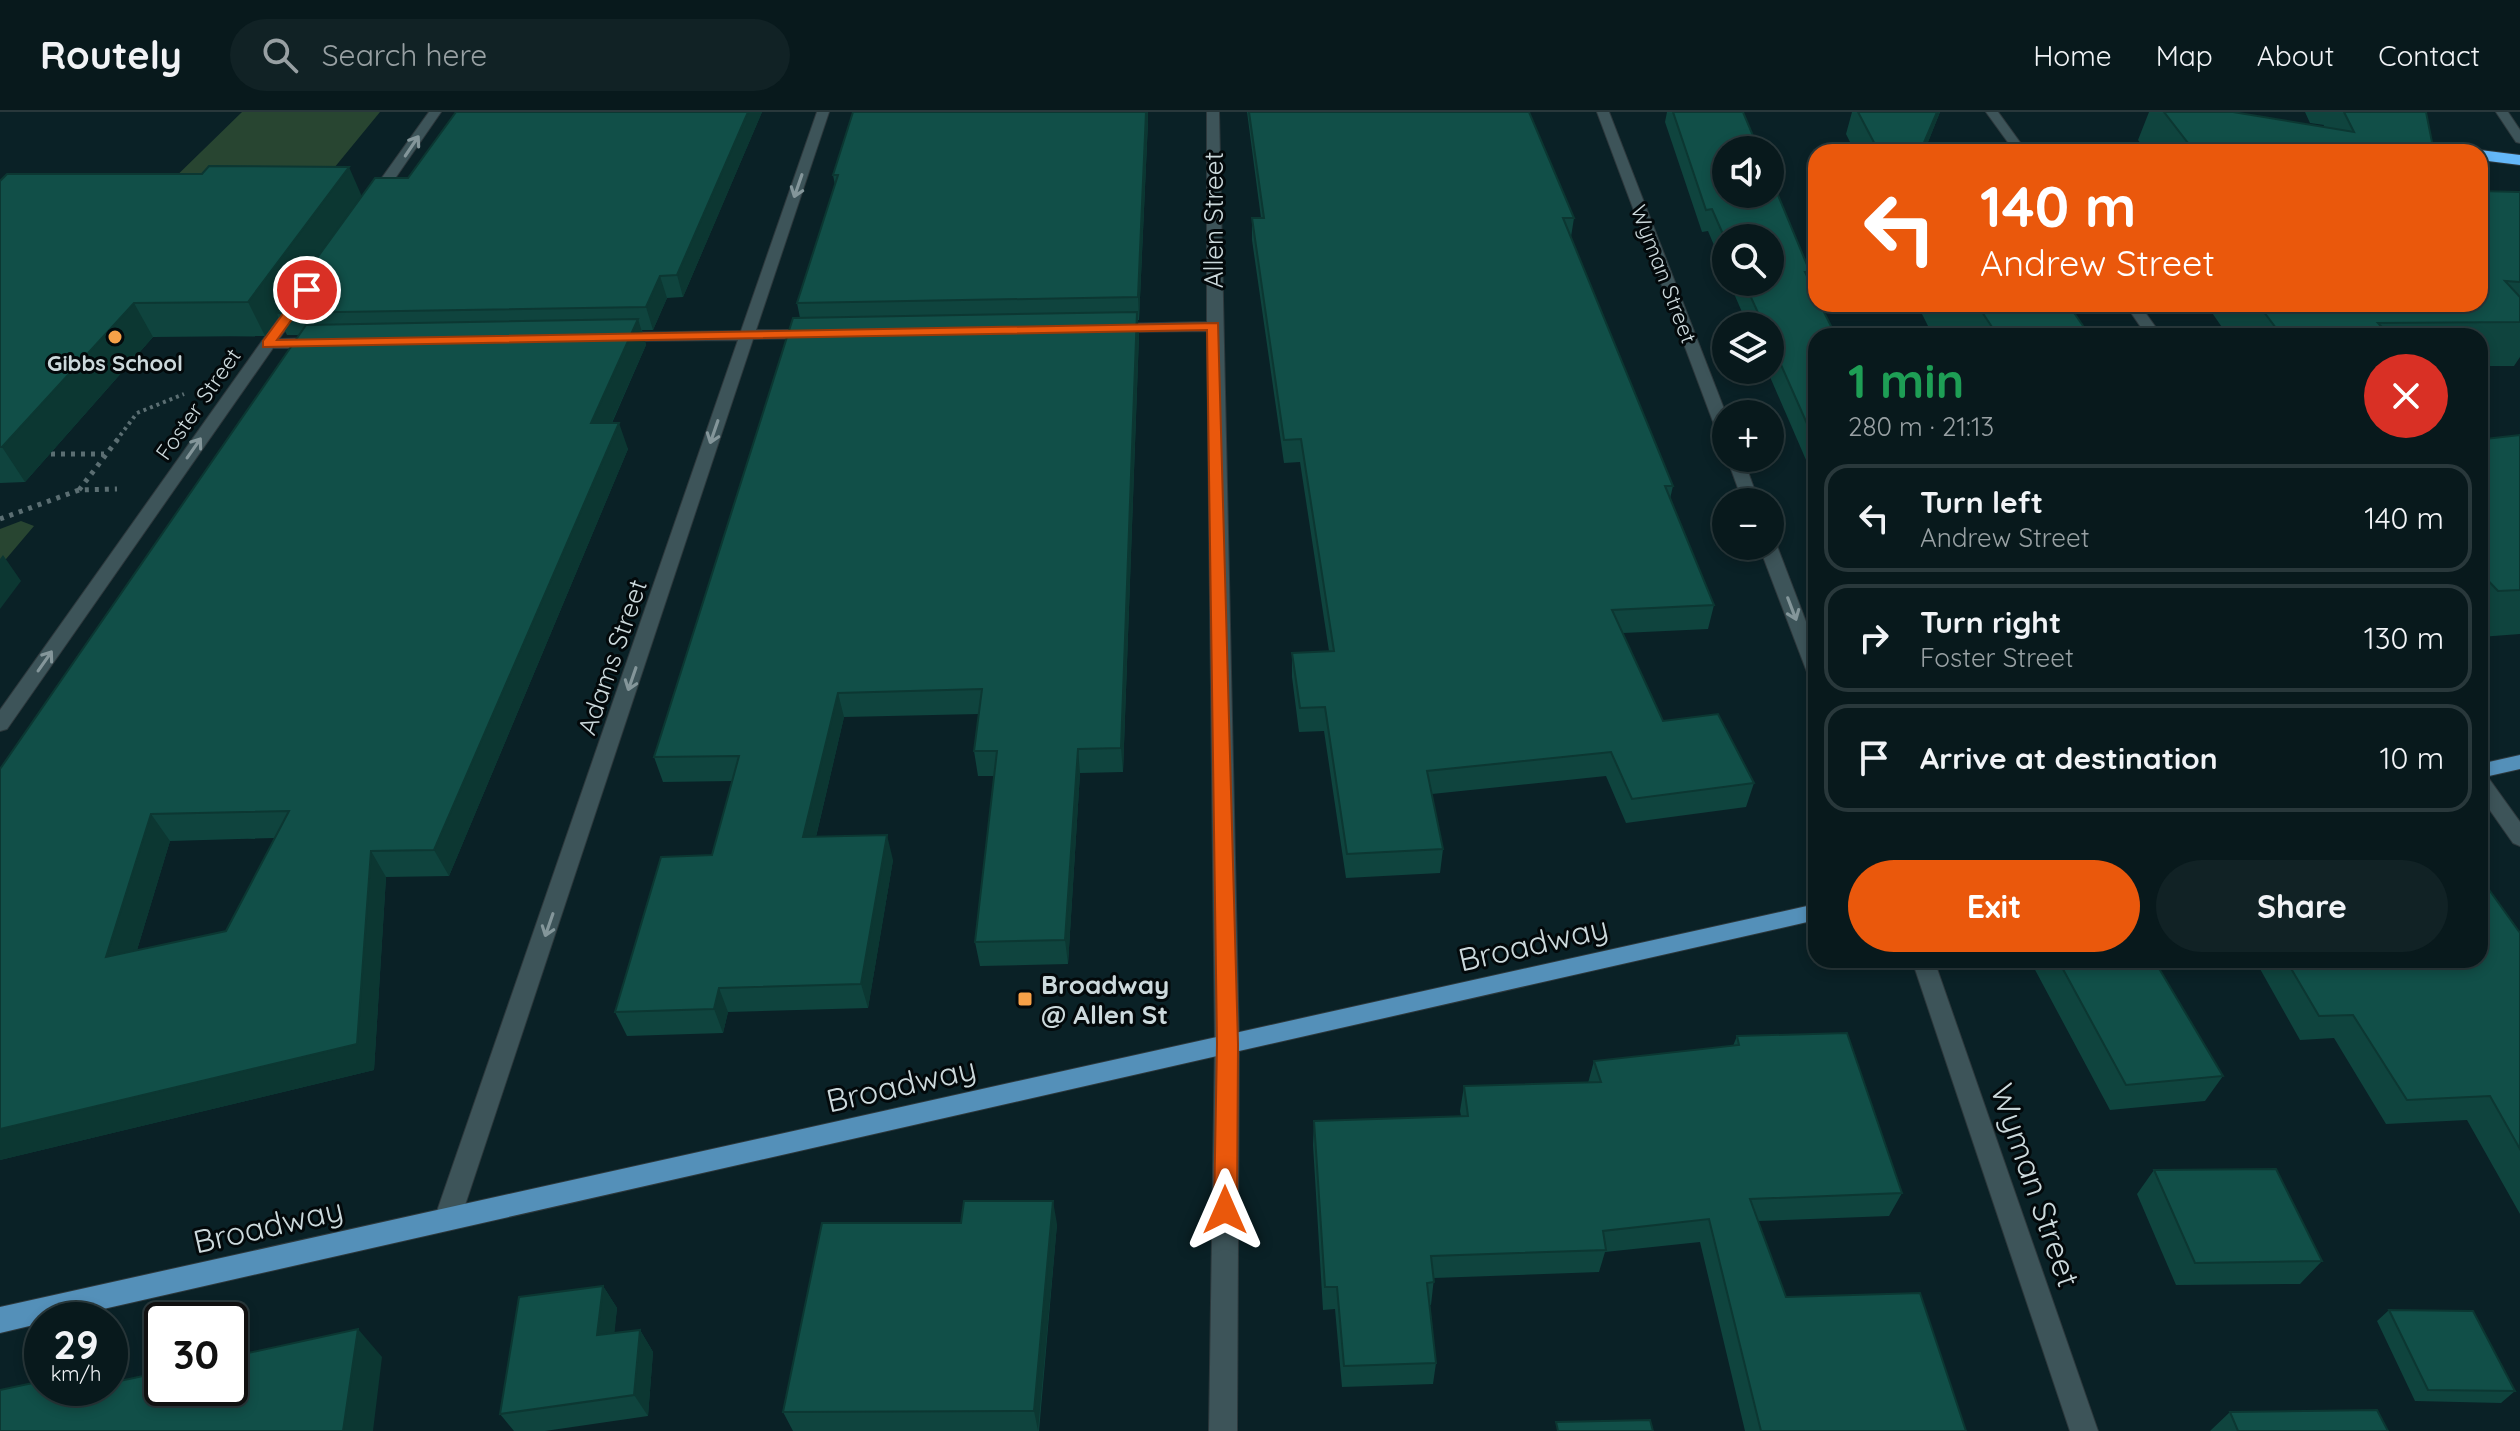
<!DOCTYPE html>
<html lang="en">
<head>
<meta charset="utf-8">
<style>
  body { margin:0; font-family:Quicksand,sans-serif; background:#112225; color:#f1f3f6; height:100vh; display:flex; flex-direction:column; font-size:30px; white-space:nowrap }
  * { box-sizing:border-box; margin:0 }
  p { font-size:26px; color:#98a0a3 }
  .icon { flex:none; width:44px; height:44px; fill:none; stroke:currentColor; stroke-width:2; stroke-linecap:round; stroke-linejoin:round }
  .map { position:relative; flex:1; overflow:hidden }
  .side { position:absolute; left:1808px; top:216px; width:680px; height:640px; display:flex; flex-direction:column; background:#08191c; border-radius:24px; box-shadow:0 4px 12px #0003,0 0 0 2px #29383b }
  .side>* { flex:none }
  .hud { position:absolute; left:1808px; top:32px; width:680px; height:168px; border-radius:24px; box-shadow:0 4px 12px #0003,0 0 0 2px #29383b; background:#ea580c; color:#fff; overflow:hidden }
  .fabs { position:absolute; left:1712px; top:24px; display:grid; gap:16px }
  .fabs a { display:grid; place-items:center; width:72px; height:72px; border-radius:50%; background:#08191c; box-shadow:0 4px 12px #0003,0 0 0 2px #29383b; font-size:40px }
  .speed { position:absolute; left:24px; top:1190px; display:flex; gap:16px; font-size:40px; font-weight:700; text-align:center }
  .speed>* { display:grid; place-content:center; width:104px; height:104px; border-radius:50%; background:#08191c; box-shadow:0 4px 12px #0003,0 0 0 2px #29383b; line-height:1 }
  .speed small { font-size:20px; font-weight:400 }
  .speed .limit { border:4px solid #111; border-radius:12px; background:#fff; color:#111 }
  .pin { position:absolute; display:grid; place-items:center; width:68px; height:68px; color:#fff; margin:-34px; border:4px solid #fff; border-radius:50%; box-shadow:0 2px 8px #0007 }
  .me { position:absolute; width:88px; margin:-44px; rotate:0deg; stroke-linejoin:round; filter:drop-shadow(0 0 6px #0008) }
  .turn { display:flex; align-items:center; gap:28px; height:168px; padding:0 40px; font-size:36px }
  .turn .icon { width:104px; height:104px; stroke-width:2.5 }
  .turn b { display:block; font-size:56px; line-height:68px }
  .round { display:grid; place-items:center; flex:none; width:84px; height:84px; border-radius:42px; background:#112225 }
  .head { display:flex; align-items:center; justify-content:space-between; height:136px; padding:0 40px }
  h1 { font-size:48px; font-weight:700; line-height:60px; color:#1e9e55 }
  .action { display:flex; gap:16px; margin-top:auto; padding:16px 40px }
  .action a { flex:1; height:92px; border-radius:48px; background:#ea580c; color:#fff; font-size:32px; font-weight:700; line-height:92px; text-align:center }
  .action a+a { background:#112225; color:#f1f3f6 }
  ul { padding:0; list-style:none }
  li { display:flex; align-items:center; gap:24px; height:108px; margin:0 16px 12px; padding:0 24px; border:4px solid #29383b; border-radius:24px }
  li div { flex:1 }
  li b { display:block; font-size:30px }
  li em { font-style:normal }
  header { display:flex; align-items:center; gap:48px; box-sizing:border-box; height:112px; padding:0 40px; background:#08191c; border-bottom:2px solid #29383b }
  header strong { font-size:38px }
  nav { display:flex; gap:44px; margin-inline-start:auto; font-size:28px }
  .search { width:560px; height:72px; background:#112225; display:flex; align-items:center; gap:20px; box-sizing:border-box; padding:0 28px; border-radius:44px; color:#98a0a3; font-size:30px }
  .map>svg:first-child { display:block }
  .green { fill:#284531 }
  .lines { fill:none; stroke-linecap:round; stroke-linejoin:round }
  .street-casing { stroke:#2d383c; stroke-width:2 }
  .primary-casing { stroke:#2d383c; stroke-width:2 }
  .highway-casing { stroke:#2d383c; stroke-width:2 }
  .path-far1 { stroke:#5b6e72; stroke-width:4; stroke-dasharray:3 4; stroke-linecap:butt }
  .path { stroke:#5b6e72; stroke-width:5; stroke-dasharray:4 6; stroke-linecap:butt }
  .street { fill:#3d5459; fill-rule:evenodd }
  .primary { fill:#5490b9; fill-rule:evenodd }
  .highway { fill:#64b8f9; fill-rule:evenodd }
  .wall { fill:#0f443e; fill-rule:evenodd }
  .shaded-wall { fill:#0c3732 }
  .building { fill:#114f48; stroke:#0c3732; stroke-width:2; fill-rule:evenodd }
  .oneway { stroke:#84969a }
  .route { fill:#ea580c; stroke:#983908; stroke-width:2 }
  .poi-dot { fill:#f7a148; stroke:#03090b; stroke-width:3 }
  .labels { text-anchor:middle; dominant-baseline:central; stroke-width:6; stroke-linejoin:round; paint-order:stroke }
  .far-street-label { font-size:22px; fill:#ccd9dc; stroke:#03090b }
  .far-poi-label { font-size:22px; font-weight:bold; fill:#ccd9dc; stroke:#03090b }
  .street-label { font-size:26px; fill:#ccd9dc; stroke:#03090b }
  .poi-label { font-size:26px; font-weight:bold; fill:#ccd9dc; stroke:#03090b; text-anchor:start }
  .near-street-label { font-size:32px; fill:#ccd9dc; stroke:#03090b }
</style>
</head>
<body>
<header>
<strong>Routely</strong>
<div class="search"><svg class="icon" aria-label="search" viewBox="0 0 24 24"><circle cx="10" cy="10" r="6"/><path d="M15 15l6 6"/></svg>Search here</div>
<nav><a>Home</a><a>Map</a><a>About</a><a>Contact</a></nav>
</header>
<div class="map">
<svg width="2520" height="1319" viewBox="0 0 2520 1319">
  <rect width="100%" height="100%" fill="#0a2126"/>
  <path class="green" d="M242,0H380L316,78H162Z
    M21,409L34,414L6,447H0V417Z"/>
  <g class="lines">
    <defs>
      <path id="street" d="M429,0H441L378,91H368L366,88Z
        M817,0H829L756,218H814L821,222L814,226L753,227L461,1105L457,1113L448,1116L439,1113L435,1105L738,228L618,229L611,225L618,221L741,219Z
        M1207,0H1219L1239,932L1237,1319H1209L1215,932L1207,219L1114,220L1107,216L1114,212L1207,210Z
        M1597,0H1609L1726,302V328L1718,323Z
        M1986,0H1998L2027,40H2015Z
        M2496,0H2508L2520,18V31L2516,30Z
        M297,187L304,191L279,227L318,226L326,231L318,236H273L7,617L0,619V598L262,229L292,188Z
        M2125,192H2139L2162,224H2147Z
        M1727,346H1743L1759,390H1743Z
        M1770,429L1777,434L1816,536V566L1807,560L1759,434H1770Z
        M2480,662L2487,664L2520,710V734L2513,731L2480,684Z
        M1912,848H1934L2098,1319H2070Z"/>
      <path id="primary" d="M2520,643V657L2480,666V652Z
        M1816,792V808L55,1208H42V1211L0,1221V1195Z"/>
      <path id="highway" d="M2401,28L2455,35L2463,40L2396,36V30Z
        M2480,38L2520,43V53L2480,48V40H2474Z"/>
    </defs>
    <use href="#street" class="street-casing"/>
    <use href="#primary" class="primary-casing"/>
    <use href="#highway" class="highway-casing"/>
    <path class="path-far1" d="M116,329L137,301L184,282"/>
    <path class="path" d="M51,342H104
      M79,378L118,327
      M0,407L79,378L117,377"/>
    <use href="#street" class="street"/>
    <use href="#primary" class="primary"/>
    <use href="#highway" class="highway"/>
  </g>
  <path class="wall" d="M456,0H762L683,185L667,186L653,218H642L646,233L612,311L628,337L449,764L386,765L374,958L0,1048L299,223H287L278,205L265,224L153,225L25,370L0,371V69L362,84L408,66ZM275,726L226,819L137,838L170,729Z
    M1247,0H1529L1574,106L1571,125L1673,374L1670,387L1714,493L1708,517L1623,521L1663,609L1754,671L1746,695L1626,711L1606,664L1432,682L1443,737L1440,761L1346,766L1324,619L1299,620L1292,565V541L1329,539L1300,350L1284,351L1252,128V106H1261Z
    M1667,0H1743L1810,160L1808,167L1816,224V371L1767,258H1770V214H1748L1729,170H1770L1726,126V162L1708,119L1702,120L1665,10Z
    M1852,0H1940L1924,40H1855L1846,22Z
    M2149,0H2233L2323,15L2324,13L2310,11L2305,0H2426L2434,40H2147L2138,28Z
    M1148,9L1139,208H1138L1139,223L1123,660L1080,661L1068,852L980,854L975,830L994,664H978L974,639L979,602L844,605L816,725L893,748L868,896L728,900L723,921L627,924L615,900L712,743L733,669L663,670L654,645L800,206L797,191L835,73L833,63Z
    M2520,80V245L2514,254H2480V224H2228L2206,192H2480Z
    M1917,192H2068L2090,224H1933Z
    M2480,322L2485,327L2520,323V522L2480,525Z
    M2520,821V1102L2467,1008L2386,1012L2334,926L2300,928L2255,848H2480Z
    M2036,848H2154L2223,964L2205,989L2110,998L2033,854Z
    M1737,924L1902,1081L1889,1104L1758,1109L1786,1185L1966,1319H1745L1700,1130L1605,1140L1599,1160L1434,1166L1431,1193H1430L1436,1251L1433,1272L1342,1275L1335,1197L1323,1198L1313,1033L1314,1009L1461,1004L1460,999L1464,974L1588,971L1594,949L1733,934Z
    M2154,1058L2322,1149L2300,1172L2176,1173L2137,1082Z
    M961,1111L1057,1112L1039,1319H793L783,1300Z
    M603,1174L617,1196L614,1221L640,1218L653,1240L648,1304L545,1319H514L500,1302Z
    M2389,1198L2515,1279L2501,1291L2415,1289L2377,1209Z
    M2230,1300L2388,1319H2210Z"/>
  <path class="shaded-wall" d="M748,0H762L683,185L677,163Z
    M1146,0H1148V9L1139,208L1138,185Z
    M1937,0H1940L1924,40H1920Z
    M349,55L363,87L277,201L278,205L265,224L248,190Z
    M660,164L667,186L653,218L646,195Z
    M134,191L153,225L25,370L2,335Z
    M1137,200L1139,223L1123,660L1121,636Z
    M638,207L646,233L600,337L591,311Z
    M619,311L628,337L449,764L434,738Z
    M3,443L21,469L0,497V447Z
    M838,581L844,605L810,750L803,725Z
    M1078,637L1080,661L1068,852L1065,828Z
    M151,702L170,729L127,871L106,845Z
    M887,723L893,748L868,896L861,872Z
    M371,739L386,765L374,958L0,1048V1017Z
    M719,876L728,900L723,921L714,897Z
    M1053,1089L1057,1112L1038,1319L1034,1299Z
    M603,1174L617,1196L612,1246L597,1223Z
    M358,1217L382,1245L373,1319H343Z
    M640,1218L653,1240L648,1304L634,1283Z
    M110,1258L139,1283L110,1276Z"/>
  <path class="building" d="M456,0H748L677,163L660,164L646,195L277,201L375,66H408Z
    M853,0H1146L1138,185L797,191L838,63H833Z
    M1249,0H1529L1574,106H1563L1673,374H1665L1714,493L1612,498L1663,609L1718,602L1754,671L1632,687L1611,640L1427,659L1443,737L1347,742L1325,595L1300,596L1292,541L1334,539L1301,327L1284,328L1252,106H1264Z
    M1673,0H1743L1759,38H1726V82H1770V64L1810,160H1805L1816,183V192H1820L1836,224H1816V332L1770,228V214H1764L1744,170H1770V126H1726V129L1712,97L1706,98Z
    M1858,0H1937L1920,40H1879Z
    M2164,0H2233L2354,20L2344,0H2426L2434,40H2195Z
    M209,54L349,55L248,190L134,191L2,335H0V69L7,62H202Z
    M2480,79L2520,80V170L2505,169L2520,185V210L2378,211L2390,224H2282L2258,192H2480Z
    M1944,192H2068L2090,224H1998L1982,200L1948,199Z
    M1137,200L1121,636L1078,637L1065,828L975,830L997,639H974L982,577L838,581L803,725L887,723L861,872L719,876L714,897L615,900L661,745L712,743L739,644L654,645L793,206Z
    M638,207L591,311H619L434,738L371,739L357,932L0,1017V657L306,213ZM289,699L226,819L106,845L151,702Z
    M2480,322L2485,327L2520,323V478L2498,479L2480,460Z
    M2480,765L2520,821V1037L2490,984L2407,988L2353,903L2319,904L2286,848H2480Z
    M2058,848H2154L2223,964L2126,973Z
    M1847,921L1902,1081L1750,1087L1786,1185L1920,1181L1966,1319H1761L1709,1107L1603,1119L1606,1138L1431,1144L1434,1170L1427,1171L1436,1251L1344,1254L1337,1175H1325L1314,1009L1468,1004L1464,974L1601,970L1594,949L1739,933L1737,924Z
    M2276,1057L2322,1149L2195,1151L2154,1058Z
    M964,1089H1053L1034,1299L783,1300L822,1111H961Z
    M603,1174L597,1223L640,1218L634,1283L500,1302L519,1185Z
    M2389,1198L2473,1199L2515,1279L2428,1278Z
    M358,1217L343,1319H0V1278L42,1269V1276H110V1271L162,1260V1276H230V1245Z
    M2377,1298L2388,1319H2238L2230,1300Z
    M1650,1308L1653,1319H1558L1556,1310Z"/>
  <defs><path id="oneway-shaft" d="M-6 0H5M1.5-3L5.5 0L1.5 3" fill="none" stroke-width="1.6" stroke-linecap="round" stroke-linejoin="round" transform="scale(2)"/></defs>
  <g class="oneway">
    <use href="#oneway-shaft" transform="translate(412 34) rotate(-56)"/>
    <use href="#oneway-shaft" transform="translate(798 74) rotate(109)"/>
    <use href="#oneway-shaft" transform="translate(714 320) rotate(109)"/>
    <use href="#oneway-shaft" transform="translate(194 336) rotate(-55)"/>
    <use href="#oneway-shaft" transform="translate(1792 497) rotate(69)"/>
    <use href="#oneway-shaft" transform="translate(45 549) rotate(-55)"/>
    <use href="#oneway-shaft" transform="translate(632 567) rotate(109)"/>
    <use href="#oneway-shaft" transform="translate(549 813) rotate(109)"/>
  </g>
  <path class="route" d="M307,174L313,178L277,228L1218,211L1238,932L1237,1098L1233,1105L1225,1109L1217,1105L1214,1098L1217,932L1207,218L263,235V229L302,176Z"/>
  <g class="poi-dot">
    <circle cx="115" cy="225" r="8"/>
    <rect x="1017" y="879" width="16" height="16" rx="4"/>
  </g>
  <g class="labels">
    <g class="far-street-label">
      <text transform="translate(1664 162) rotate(69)">Wyman Street</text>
      <text transform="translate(198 292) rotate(-55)">Foster Street</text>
    </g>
    <g class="far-poi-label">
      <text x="115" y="251">Gibbs School</text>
    </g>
    <g class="street-label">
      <text transform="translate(1213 108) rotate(-90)">Allen Street</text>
      <text transform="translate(612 545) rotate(-71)">Adams Street</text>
    </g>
    <g class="poi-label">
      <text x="1041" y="872">Broadway<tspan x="1041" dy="30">@ Allen St</tspan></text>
    </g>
    <g class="near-street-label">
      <text transform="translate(1533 831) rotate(-13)">Broadway</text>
      <text transform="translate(901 972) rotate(-13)">Broadway</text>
      <text transform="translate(2036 1073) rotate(71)">Wyman Street</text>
      <text transform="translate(268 1113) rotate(-13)">Broadway</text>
    </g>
  </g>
</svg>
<div class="fabs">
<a><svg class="icon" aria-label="sound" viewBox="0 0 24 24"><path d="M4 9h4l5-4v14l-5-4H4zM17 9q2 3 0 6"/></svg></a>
<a><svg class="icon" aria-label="search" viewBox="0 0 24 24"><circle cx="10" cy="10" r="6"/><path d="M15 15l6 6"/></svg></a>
<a><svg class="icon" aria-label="layers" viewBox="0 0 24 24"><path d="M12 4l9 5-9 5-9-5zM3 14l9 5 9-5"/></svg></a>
<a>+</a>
<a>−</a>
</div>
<div class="speed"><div>29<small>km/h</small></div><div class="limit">30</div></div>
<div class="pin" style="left:307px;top:178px;background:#d93025"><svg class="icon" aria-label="arrive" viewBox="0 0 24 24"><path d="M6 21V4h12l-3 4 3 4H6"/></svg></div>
<svg class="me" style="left:1225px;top:1098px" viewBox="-20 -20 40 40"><path d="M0-17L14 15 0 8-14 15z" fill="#ea580c" stroke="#fff" stroke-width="4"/></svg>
<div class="hud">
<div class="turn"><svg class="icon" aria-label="left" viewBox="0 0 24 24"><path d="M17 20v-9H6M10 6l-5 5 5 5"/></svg><div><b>140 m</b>Andrew Street</div></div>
</div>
<section class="side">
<div class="head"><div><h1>1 min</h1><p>280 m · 21:13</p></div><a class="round" style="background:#d93025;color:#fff"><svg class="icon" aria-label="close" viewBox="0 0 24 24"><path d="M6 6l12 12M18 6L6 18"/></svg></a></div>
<ul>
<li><svg class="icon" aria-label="left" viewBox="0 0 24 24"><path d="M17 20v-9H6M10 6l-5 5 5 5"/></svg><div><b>Turn left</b><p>Andrew Street</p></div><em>140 m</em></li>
<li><svg class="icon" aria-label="right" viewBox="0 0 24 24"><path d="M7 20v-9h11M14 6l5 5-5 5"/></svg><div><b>Turn right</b><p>Foster Street</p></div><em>130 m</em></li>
<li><svg class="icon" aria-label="arrive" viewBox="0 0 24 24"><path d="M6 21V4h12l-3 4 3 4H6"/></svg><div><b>Arrive at destination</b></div><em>10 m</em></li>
</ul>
<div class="action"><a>Exit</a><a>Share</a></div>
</section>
</div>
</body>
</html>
